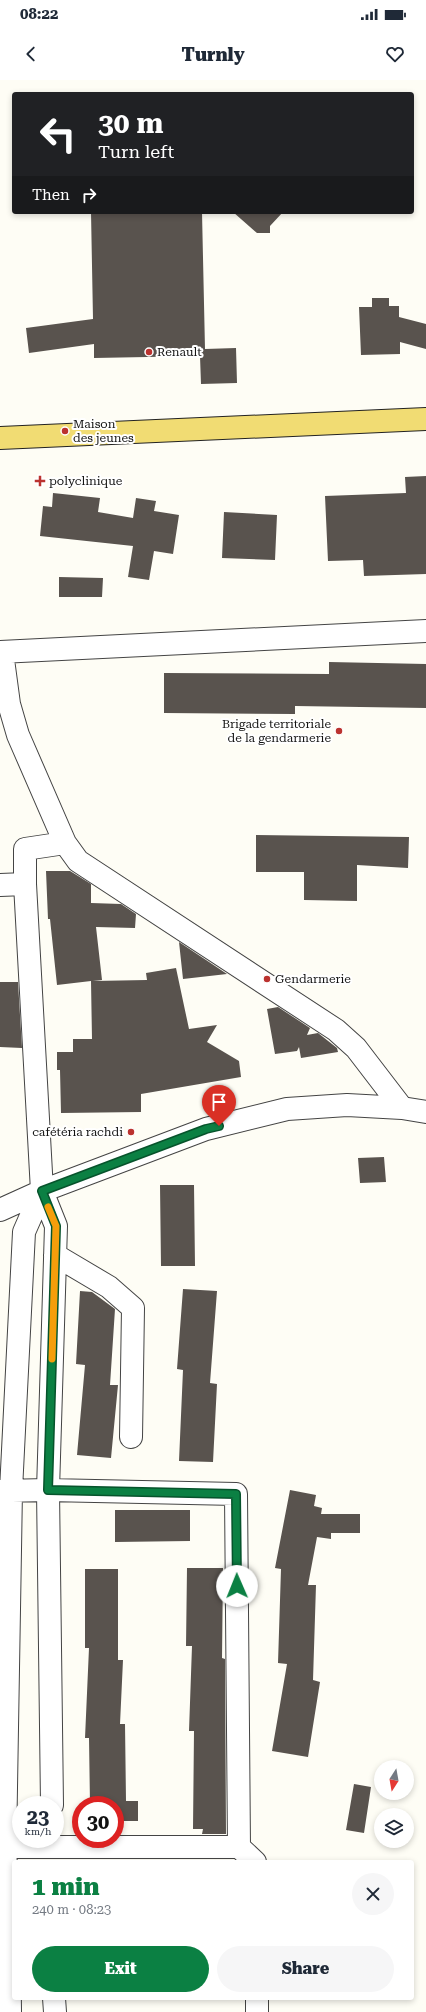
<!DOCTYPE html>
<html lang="en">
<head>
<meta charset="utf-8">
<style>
  body { margin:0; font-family:"Roboto Serif",serif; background:#f6f6f7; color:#1f2937; height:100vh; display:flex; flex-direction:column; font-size:15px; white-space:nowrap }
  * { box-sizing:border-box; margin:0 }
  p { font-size:13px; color:#747a83 }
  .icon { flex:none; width:22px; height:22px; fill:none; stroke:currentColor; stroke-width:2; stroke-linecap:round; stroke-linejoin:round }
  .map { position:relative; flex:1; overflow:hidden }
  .sheet { position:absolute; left:12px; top:1780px; width:402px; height:140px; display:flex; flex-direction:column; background:#fff; border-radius:4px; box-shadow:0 2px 6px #0003 }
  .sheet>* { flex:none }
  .top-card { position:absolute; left:12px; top:12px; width:402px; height:122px; border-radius:4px; box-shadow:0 2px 6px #0003; background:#202124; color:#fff; overflow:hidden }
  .needle { width:26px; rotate:191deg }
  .tools { position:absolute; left:374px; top:1680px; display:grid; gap:8px }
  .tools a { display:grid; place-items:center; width:40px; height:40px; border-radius:50%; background:#fff; box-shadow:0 2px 6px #0003; font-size:20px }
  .speed { position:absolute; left:12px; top:1716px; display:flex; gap:8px; font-size:20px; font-weight:700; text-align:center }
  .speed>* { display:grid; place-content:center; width:52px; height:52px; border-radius:50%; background:#fff; box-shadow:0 2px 6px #0003; line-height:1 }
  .speed small { font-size:10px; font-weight:400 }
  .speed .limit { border:6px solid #d22; background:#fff; color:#111 }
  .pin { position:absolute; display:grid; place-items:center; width:34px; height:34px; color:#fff; margin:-41px -17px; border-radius:50% 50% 50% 0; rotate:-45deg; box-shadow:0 0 4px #0007 }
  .pin .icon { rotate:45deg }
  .me { position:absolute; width:44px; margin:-22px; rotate:359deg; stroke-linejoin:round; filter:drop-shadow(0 0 3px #0008) }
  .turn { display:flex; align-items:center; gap:14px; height:84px; padding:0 20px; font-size:18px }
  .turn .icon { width:52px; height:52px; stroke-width:2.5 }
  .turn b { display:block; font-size:28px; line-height:34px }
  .then { display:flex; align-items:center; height:38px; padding:0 20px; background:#0003; gap:8px; font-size:15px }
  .round { display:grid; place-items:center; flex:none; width:42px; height:42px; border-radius:21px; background:#f6f6f7 }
  .head { display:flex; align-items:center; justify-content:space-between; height:68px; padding:0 20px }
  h1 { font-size:24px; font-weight:800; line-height:30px; color:#0b8043 }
  .primary-button { display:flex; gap:8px; margin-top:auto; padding:8px 20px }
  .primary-button a { flex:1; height:46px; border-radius:24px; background:#0b8043; color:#fff; font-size:16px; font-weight:800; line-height:46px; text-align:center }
  .primary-button a+a { background:#f6f6f7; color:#1f2937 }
  .status { display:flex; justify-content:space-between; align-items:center; height:28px; padding:0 20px; background:#fff; direction:ltr }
  .status svg { height:11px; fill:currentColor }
  header { display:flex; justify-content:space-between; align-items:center; height:52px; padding:0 20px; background:#fff; font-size:18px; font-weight:800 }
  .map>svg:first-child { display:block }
  .building { fill:#59534e }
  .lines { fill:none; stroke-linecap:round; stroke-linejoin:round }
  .minor-casing { stroke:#444; stroke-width:24 }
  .major-casing { stroke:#222; stroke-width:24 }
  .minor { stroke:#fff; stroke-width:22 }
  .major { stroke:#f1dc73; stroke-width:22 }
  .route-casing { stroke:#07532c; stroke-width:10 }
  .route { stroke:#0b8043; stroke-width:7 }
  .slow { stroke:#f59e0b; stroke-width:7 }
  .poi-dot { fill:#bb322f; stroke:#fff; stroke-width:1.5 }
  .labels { text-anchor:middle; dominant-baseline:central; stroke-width:4; stroke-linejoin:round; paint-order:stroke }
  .poi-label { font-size:12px; fill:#111; stroke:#fff; text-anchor:start }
</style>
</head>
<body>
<div class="status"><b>08:22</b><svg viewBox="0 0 49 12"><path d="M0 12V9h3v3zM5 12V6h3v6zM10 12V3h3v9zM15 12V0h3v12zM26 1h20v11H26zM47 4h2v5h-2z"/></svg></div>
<header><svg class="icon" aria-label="back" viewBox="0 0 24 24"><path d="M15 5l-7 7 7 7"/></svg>Turnly<svg class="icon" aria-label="heart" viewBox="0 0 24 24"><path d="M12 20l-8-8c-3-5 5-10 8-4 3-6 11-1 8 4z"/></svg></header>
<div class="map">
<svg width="426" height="1932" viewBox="0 0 426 1932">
  <rect width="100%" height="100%" fill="#fefdf5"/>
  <path class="building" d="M91,132H202L205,269L236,268L237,303L201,304L200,276L94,278V264L29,273L26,248L93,239Z
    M233,132H283L270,146V153H257Z
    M372,218H389V226H399V237L426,244V269L400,262V274L361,275L359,227H372Z
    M426,396V494L364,496L363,480L328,481L325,416L406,413L405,397Z
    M53,413L100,418L98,432L133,438L136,418L156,421L154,431L179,435L173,474L154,471L149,500L128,497L133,466L40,456L43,426L52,427Z
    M224,432L277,435L275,480L222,478Z
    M59,497L103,498L102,517H59Z
    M329,582L426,584V628L295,626V634L164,633V593L329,594Z
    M256,755L409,757L408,788L357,785V821L304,820V792H256Z
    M46,791H70L91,804V823L121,824L136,834L135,848L96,847L102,900L93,901L147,900L146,893L176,888L189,949L217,945L207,962L239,981L241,997L141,1014V1032L61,1033L60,990H57V972H73V959H92L91,901L57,905L50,839H48Z
    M179,862L227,894L183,899Z
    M0,902H18L22,968L0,967Z
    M278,927L310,948L307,955L318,953L337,968L338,972L301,978L299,967L297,971L275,974L267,929Z
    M384,1077L386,1102L360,1103L358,1078Z
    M160,1105H194L195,1186H161Z
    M183,1209L217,1211L210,1303L217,1304L213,1382L179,1381L183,1290L177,1289Z
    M80,1211L92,1212L115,1229L110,1305H118L111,1378L77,1375L85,1285L76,1284Z
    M290,1410L316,1415L314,1426L322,1428L321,1434H360V1453H331V1459L317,1457L308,1505H316L313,1600L320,1602L308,1677L272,1671L287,1584L278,1583L281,1489L275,1488Z
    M115,1430H190V1461L115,1462Z
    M187,1488H223L222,1578L225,1579L226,1754H202L203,1749H193L194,1651H189L192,1566H186Z
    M85,1489H118V1580H123L120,1644H125L126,1721H138V1741H115V1725H90L89,1658H85L89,1568H85Z
    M354,1704L371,1707L364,1753L346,1750Z
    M200,1780H228V1782H200Z"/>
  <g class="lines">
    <defs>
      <path id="minor" d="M0,572L426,551
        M2,572L9,624L18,655L65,763L78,781L336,950L356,968L402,1028
        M25,804L42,1111L56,1146L48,1410L52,1725
        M0,805L25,804V769L65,763
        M0,1130L42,1111L206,1049L287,1029L347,1025L402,1028L426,1032
        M55,1175L109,1207L133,1228L131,1357
        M0,1411L48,1410L236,1414L239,1767H5
        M239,1767L255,1782
        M54,1918L55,1932
        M10,1932L9,1847L5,1767L11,1410L24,1152L42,1111
        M257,1932V1918"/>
      <path id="major" d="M0,358L426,339"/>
    </defs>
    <use href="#minor" class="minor-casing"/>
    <use href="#major" class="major-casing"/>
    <use href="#minor" class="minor"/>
    <use href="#major" class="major"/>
  </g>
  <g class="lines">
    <defs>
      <path id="route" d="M219,1046L206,1049L42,1111L56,1146L48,1410L236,1414L237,1506"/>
    </defs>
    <use href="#route" class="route-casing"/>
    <use href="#route" class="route"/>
    <path class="slow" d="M48,1127L56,1146L52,1279"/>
  </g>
  <g class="poi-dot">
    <circle cx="149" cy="272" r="4"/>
    <circle cx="65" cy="351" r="4"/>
    <path d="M38 395h4v4h4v4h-4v4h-4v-4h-4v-4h4z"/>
    <circle cx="339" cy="651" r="4"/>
    <circle cx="267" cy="899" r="4"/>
    <circle cx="131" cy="1052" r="4"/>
  </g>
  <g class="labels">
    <g class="poi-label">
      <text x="157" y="272">Renault</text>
      <text x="73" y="344">Maison<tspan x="73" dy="14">des jeunes</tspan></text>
      <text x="49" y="401">polyclinique</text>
      <text x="331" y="644" text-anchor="end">Brigade territoriale<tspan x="331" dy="14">de la gendarmerie</tspan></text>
      <text x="275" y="899">Gendarmerie</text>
      <text x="123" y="1052" text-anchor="end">cafétéria rachdi</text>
    </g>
  </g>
</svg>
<div class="tools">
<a><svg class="needle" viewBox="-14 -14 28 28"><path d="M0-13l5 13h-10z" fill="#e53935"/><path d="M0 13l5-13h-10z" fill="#747a83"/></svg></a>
<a><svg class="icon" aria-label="layers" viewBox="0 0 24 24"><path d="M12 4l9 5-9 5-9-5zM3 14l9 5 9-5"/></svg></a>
</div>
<div class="speed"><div>23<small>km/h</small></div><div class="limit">30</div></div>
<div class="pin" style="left:219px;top:1046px;background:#d93025"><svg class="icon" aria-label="arrive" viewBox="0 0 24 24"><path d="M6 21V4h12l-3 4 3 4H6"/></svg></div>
<svg class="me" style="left:237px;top:1506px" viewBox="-20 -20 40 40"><circle r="19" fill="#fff"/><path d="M0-13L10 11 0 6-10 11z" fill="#0b8043"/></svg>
<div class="top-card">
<div class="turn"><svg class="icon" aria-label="left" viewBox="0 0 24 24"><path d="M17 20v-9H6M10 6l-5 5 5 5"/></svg><div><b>30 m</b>Turn left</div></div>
<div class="then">Then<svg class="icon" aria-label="right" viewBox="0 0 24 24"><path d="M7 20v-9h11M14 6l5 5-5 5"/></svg></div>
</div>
<section class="sheet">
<div class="head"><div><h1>1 min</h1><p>240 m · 08:23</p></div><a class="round"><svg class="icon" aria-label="close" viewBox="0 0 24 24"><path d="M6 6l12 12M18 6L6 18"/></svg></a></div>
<div class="primary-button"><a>Exit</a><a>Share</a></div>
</section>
</div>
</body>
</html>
